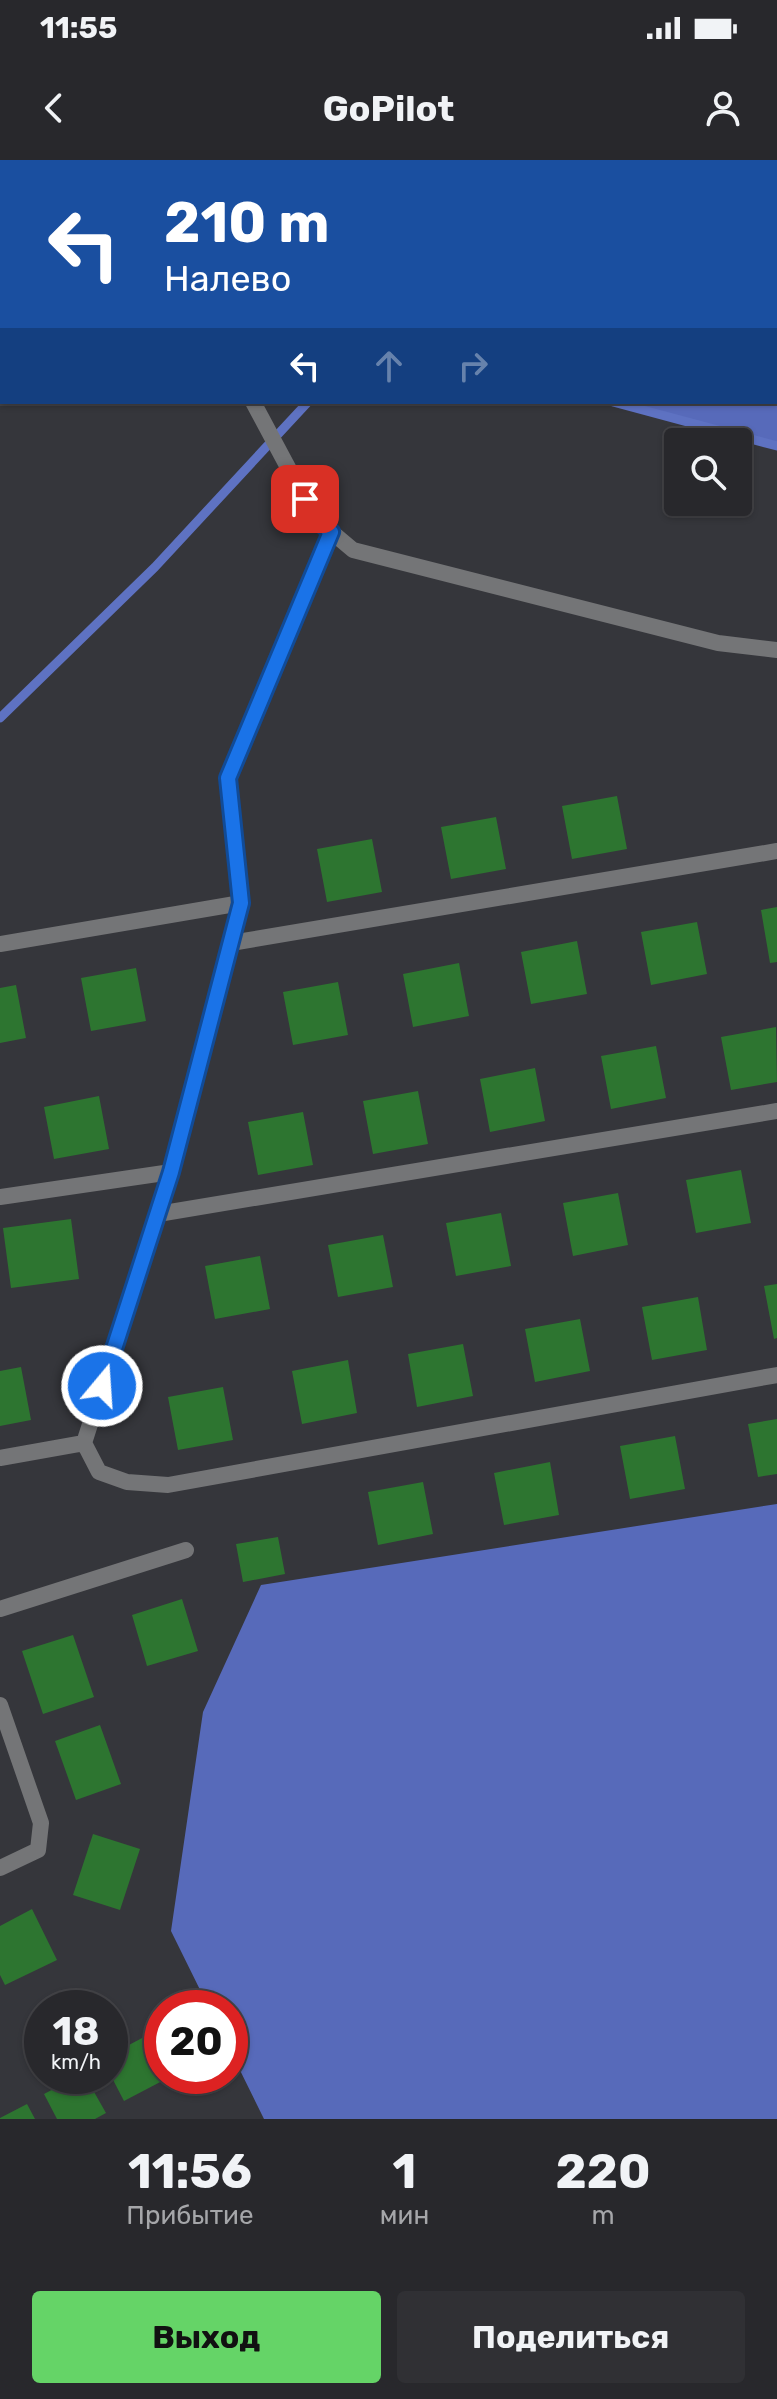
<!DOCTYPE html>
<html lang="ru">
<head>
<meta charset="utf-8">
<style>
  body { margin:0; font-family:Rubik,sans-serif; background:#303034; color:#f1f3f6; height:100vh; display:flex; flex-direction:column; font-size:30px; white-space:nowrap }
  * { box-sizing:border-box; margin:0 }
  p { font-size:26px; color:#a5a6a9 }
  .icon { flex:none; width:44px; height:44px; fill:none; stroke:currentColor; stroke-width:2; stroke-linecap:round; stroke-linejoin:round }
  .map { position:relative; height:1959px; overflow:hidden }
  .panel { display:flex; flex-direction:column; background:#28282c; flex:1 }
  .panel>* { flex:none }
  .hud { position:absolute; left:0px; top:0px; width:778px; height:244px; box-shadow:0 2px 6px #0004,0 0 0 2px #444448; background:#1a4fa0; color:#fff; overflow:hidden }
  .tools { position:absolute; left:664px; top:268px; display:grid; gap:16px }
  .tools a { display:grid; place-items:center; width:88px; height:88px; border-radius:8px; background:#28282c; box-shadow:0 2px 6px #0004,0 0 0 2px #444448; font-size:40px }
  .speed { position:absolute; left:24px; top:1830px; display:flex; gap:16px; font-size:40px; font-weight:700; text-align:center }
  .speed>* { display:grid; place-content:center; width:104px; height:104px; border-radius:50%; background:#28282c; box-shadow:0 2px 6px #0004,0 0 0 2px #444448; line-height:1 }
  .speed small { font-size:20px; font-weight:400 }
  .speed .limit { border:12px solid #d22; background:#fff; color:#111 }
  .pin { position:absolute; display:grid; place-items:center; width:68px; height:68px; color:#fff; margin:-34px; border-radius:16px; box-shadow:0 4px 12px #0006 }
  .me { position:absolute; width:88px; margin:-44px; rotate:18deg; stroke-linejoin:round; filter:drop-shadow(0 0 6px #0008) }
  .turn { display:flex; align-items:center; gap:28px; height:168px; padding:0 32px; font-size:36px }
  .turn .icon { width:104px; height:104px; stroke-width:2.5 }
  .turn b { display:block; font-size:56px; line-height:68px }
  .lanes { display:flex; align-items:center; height:76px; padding:0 32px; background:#0003; justify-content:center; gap:40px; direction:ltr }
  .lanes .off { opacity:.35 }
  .eta { display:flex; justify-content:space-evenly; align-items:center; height:136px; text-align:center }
  .eta b { font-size:48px; font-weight:700; line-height:56px }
  .cta { display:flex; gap:16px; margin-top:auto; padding:16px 32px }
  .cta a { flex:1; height:92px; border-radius:8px; background:#65d467; color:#111; font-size:32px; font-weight:700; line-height:92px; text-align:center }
  .cta a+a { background:#303034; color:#f1f3f6 }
  .status { display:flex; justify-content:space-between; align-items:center; height:56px; padding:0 40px; background:#28282c; direction:ltr }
  .status svg { height:22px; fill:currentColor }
  header { display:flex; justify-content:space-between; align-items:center; height:104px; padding:0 32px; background:#28282c; font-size:36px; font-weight:700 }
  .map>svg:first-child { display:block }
  .green { fill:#475483 }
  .forest { fill:#576aba }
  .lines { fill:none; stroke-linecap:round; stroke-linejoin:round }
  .stream { stroke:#5e72c2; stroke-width:9 }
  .building { fill:#2d7530 }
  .lane { stroke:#747577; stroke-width:16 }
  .route-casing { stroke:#114b97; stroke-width:20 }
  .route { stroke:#1a73e8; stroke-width:14 }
</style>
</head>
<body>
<div class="status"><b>11:55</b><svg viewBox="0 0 49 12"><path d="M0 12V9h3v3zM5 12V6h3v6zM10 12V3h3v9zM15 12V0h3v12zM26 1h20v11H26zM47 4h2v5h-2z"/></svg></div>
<header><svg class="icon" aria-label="back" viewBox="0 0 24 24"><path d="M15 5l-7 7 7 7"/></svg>GoPilot<svg class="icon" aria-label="person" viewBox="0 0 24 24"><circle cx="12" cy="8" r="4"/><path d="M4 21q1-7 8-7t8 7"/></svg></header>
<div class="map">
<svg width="777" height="1959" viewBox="0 0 777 1959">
  <rect width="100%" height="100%" fill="#35363b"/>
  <path class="green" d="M15,0H161L163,2H24Z"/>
  <path class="forest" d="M214,0H777V286L613,242H776V2Z
    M777,1344V1959H264L230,1890V1848H209L171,1771L203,1552L261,1425Z"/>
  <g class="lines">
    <path class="stream" d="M0,69L2,70
      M613,242L777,286
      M0,558L155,407L308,242"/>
  </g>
  <path class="building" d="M617,636L627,689L572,699L562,646Z
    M496,657L506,709L451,719L441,667Z
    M372,679L382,732L327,742L317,689Z
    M777,747V802L770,803L761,750Z
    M697,762L707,814L651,825L641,772Z
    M577,781L587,834L531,844L521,792Z
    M459,803L469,856L413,867L403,814Z
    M136,808L146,861L91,871L81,818Z
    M338,822L348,875L293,885L283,832Z
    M16,825L26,878L0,883V828Z
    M776,867L777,922L731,930L721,877Z
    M656,886L666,938L611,949L601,896Z
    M535,908L545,961L490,972L480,919Z
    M418,931L428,984L373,994L363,941Z
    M99,936L109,989L54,999L44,947Z
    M303,952L313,1005L258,1015L248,962Z
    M741,1010L751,1063L696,1073L686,1020Z
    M618,1033L628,1085L573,1096L563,1043Z
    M501,1053L511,1106L456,1116L446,1063Z
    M71,1059L79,1119L11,1128L3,1068Z
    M383,1075L393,1127L338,1137L328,1085Z
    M260,1096L270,1149L215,1159L205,1106Z
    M777,1124V1178L774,1179L764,1126Z
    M698,1137L707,1190L652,1200L642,1147Z
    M580,1159L590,1211L535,1222L525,1169Z
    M463,1184L473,1236L417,1247L408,1194Z
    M348,1200L357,1253L302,1264L292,1211Z
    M21,1207L31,1260L0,1266V1211Z
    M223,1227L233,1280L178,1290L168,1237Z
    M777,1259V1314L758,1317L748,1264Z
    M675,1276L685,1329L630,1339L620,1286Z
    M550,1302L559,1355L504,1365L494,1313Z
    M423,1322L433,1374L378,1385L368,1332Z
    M278,1377L285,1414L243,1422L236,1384Z
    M182,1439L198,1491L147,1506L132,1455Z
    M73,1475L94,1537L43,1554L22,1491Z
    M100,1565L121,1624L76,1640L55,1581Z
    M93,1674L140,1689L120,1750L73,1735Z
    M32,1749L57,1800L5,1825L0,1815V1766Z
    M162,1870V1891L153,1875Z
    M144,1877L166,1919L124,1941L110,1914V1895Z
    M78,1916H85L106,1953L95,1959H57L44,1934Z
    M27,1944L35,1959H0V1958Z"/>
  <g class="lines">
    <path class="lane" d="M0,142L2,143
      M253,242L315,358L353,390L718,483L777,490
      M241,743L228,618L331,372
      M231,783L777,691
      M0,784L241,743L171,1012
      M0,1037L171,1012L84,1283L0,1298
      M158,1054L777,951
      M84,1283L99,1312L127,1322L168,1325L777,1215
      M0,1449L186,1390
      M0,1545L41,1663L38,1690L0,1708"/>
  </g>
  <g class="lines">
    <defs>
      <path id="route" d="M102,1226L171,1012L241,743L228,618L331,372L315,358L305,339"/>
    </defs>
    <use href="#route" class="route-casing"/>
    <use href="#route" class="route"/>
  </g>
</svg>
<div class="tools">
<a><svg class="icon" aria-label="search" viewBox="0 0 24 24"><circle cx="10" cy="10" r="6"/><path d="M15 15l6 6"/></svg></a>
</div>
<div class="speed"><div>18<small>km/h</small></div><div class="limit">20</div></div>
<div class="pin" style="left:305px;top:339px;background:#d93025"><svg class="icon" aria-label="arrive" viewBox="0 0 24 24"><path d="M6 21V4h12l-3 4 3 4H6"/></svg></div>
<svg class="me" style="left:102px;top:1226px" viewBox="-20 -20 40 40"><circle r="17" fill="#1a73e8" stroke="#fff" stroke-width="3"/><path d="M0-11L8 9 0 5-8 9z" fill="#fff"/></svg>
<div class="hud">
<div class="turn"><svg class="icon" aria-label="left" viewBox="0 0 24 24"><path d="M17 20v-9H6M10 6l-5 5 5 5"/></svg><div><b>210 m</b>Налево</div></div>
<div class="lanes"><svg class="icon" aria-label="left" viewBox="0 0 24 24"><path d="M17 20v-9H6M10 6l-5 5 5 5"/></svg><svg class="icon off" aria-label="ahead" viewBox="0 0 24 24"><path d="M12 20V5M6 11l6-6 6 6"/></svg><svg class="icon off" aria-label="right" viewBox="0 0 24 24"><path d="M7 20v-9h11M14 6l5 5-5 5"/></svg></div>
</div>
</div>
<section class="panel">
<div class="eta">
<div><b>11:56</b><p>Прибытие</p></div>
<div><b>1</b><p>мин</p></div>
<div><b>220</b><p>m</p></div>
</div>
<div class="cta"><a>Выход</a><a>Поделиться</a></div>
</section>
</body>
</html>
